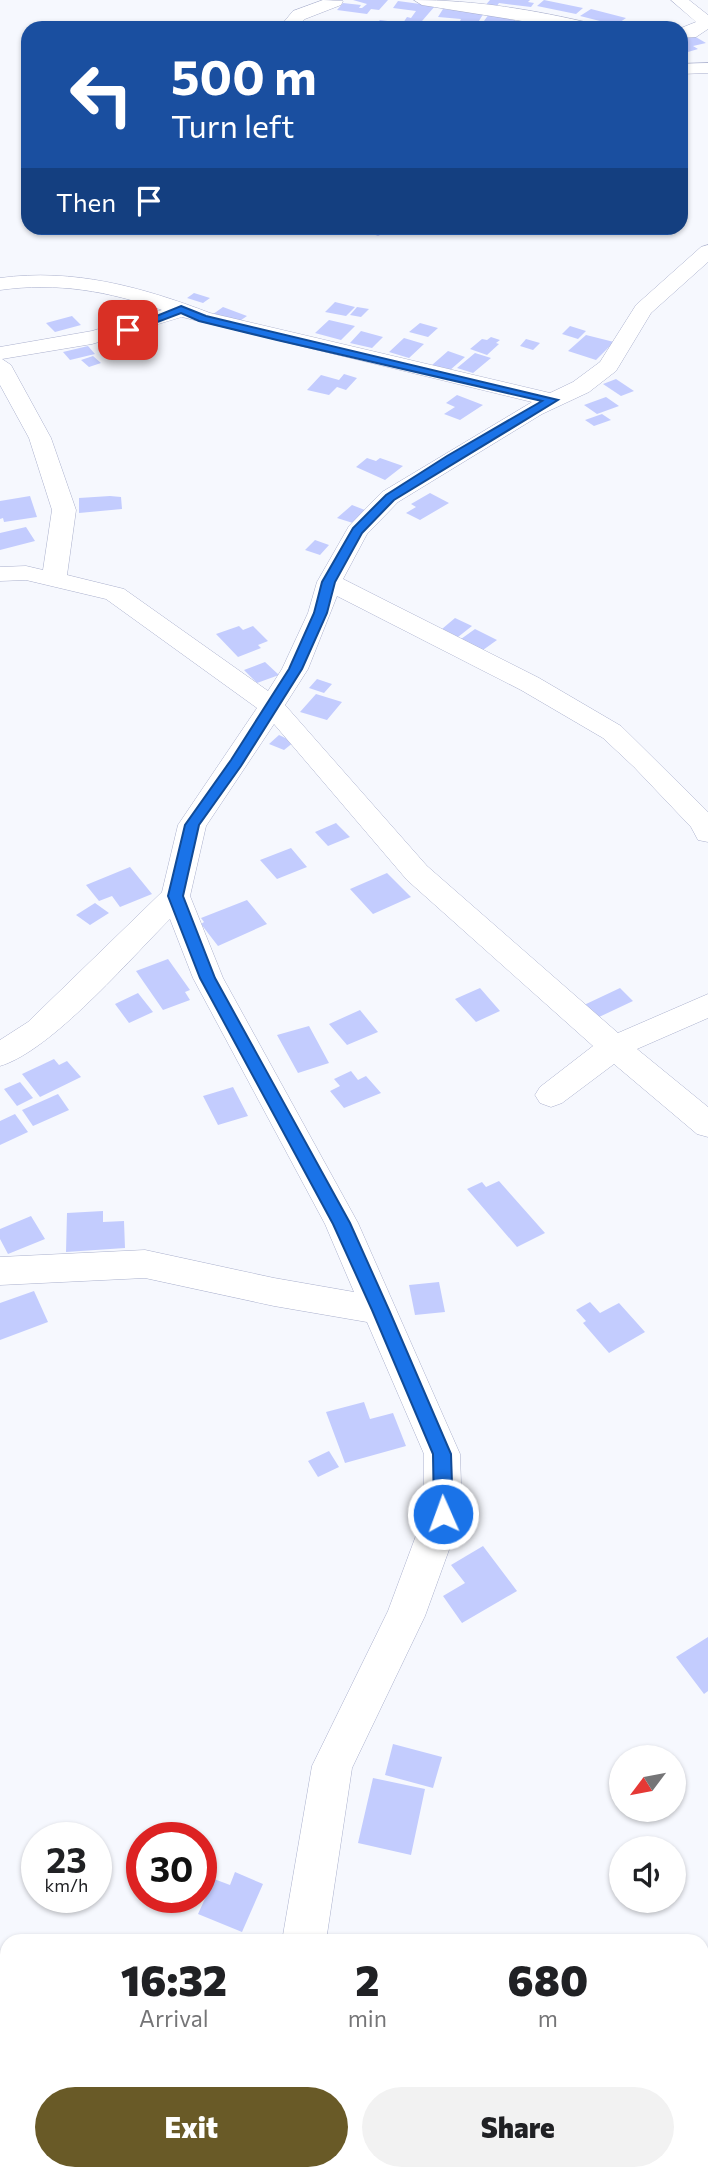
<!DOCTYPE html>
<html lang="en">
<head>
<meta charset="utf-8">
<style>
  body { margin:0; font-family:Commissioner,sans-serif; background:#f2f2f2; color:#202124; height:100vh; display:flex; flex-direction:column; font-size:26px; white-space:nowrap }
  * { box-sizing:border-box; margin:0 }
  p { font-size:23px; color:#757577 }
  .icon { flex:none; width:38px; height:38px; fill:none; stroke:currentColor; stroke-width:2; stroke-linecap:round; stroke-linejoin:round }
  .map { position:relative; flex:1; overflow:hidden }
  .drawer { position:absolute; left:0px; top:1934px; width:709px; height:247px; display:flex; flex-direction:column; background:#fff; border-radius:21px 21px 0 0; box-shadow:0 2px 5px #0004 }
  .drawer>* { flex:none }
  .hud { position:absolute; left:21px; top:21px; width:667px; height:214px; border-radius:21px; box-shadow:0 2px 5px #0004; background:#1a4fa0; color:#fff; overflow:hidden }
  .needle { width:46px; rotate:238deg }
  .controls { position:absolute; left:609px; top:1745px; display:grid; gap:14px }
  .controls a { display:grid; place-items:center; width:77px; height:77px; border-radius:50%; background:#fff; box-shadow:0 2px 5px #0004; font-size:35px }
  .speed { position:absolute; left:21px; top:1822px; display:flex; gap:14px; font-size:35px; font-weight:700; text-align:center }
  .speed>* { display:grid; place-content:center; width:91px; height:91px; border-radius:50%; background:#fff; box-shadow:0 2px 5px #0004; line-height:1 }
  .speed small { font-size:18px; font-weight:400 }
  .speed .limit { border:10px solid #d22; background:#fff; color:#111 }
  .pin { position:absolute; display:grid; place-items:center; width:60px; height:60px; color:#fff; margin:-30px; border-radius:14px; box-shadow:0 4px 10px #0006 }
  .me { position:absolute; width:77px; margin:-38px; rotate:358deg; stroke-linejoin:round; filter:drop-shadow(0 0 5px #0008) }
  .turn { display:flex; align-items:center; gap:24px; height:147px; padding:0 35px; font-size:32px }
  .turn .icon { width:91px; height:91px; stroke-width:2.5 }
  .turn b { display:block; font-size:49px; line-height:60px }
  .then { display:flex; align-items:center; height:66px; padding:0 35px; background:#0003; gap:14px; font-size:26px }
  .eta { display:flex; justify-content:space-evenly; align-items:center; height:119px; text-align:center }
  .eta b { font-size:42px; font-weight:800; line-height:49px }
  .primary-button { display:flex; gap:14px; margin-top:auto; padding:14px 35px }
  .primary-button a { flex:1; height:80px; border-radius:42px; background:#695a27; color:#fff; font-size:28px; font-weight:800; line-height:80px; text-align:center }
  .primary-button a+a { background:#f2f2f2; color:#202124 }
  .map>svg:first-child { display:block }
  .building { fill:#c3ccfe }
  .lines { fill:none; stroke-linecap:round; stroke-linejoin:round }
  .minor-casing { stroke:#aab0cd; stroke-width:1 }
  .minor { fill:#fff; fill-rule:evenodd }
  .route { fill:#1a73e8; stroke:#114b97; stroke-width:2 }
</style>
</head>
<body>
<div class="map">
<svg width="708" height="2179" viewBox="0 0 708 2179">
  <rect width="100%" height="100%" fill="#f6f8fe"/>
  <path class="building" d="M353,0H388L379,10L371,9L367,14L337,10L343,3L361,5L359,8H362L367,4Z
    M490,0H530L528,2L534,3L531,7L499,3L494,10L483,8Z
    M544,0L583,8L576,14L537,6Z
    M398,1L435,6L416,28L375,25L380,20L403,23L407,17L411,18L416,11L393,8Z
    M443,9L484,13L475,27L458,25L461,19L438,17Z
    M591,9L626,18L616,25L580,16Z
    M489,14L517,17L514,23L484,21Z
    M694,36L706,43L693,46L698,49L688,52L683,48L681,39Z
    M358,228H394L378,236Z
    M194,293L210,298L203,303L187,298Z
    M335,302L355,307L346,316L325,312Z
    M223,307L247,316L234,325L209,317Z
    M357,307L369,309L361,317L350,315Z
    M72,316L81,325L55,332L46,323Z
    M329,320L355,326L341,340L315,333Z
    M420,323L438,328L428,337L409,332Z
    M570,326L586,331L578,339L562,334Z
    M361,331L383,337L372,348L350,343Z
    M586,335L614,342L596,360L568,351Z
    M491,337L500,340L496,343L499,344L487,355L470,349L482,339L487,340Z
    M404,338L424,344L409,358L389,352Z
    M526,339L540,343L533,350L520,346Z
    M88,346L95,354L70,360L63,352Z
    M448,351L465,357L449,371L432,365Z
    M475,353L491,358L473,373L457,368Z
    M93,356L101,363L89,367L81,360Z
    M344,374L357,378L346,390L337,387L329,395L307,390L321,375L339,380Z
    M616,379L634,391L621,396L603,384Z
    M457,395L483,405L460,420L444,414L455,407L446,403Z
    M606,397L619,406L597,414L584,405Z
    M602,414L611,420L594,426L585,420Z
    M367,458L376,461L380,458L403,466L385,480L356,467Z
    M430,493L449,503L420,520L406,513L416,507L411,504Z
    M30,496L37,517L4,522L3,518L0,519V501Z
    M110,496L121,497L122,509L79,513V498Z
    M352,505L370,512L356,524L337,518Z
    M26,527L35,541L0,550V533Z
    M315,540L329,545L320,555L305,550Z
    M455,618L472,626L458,637L442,629Z
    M239,626L243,630L253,626L268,641L258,645L261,648L238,657L216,634Z
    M475,629L497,640L483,650L461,639Z
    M265,662L279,675L257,683L244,670Z
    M317,679L332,684L324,693L309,688Z
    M316,694L342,702L327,720L300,712Z
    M279,735L294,742L284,750L269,744Z
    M336,823L350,837L328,846L315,832Z
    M291,848L307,867L277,879L260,860Z
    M130,867L152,894L120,907L112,896L99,901L86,885Z
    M387,873L411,897L373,914L350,889Z
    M247,900L267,924L218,946L201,924L204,922L201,918Z
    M95,903L109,913L90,925L76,915Z
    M168,959L190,990L185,992L190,1000L163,1010L136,971Z
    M480,988L500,1011L476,1022L455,999Z
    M620,988L633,1001L597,1018L584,1005Z
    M138,993L153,1012L129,1023L115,1004Z
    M360,1010L378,1032L347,1045L329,1024Z
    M309,1026L329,1063L298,1073L277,1035Z
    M54,1059L59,1065L67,1061L81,1077L40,1097L22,1074Z
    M351,1071L358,1080L366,1076L381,1093L344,1108L330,1091L340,1086L334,1079Z
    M20,1082L33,1098L17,1106L4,1089Z
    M233,1087L248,1116L218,1125L203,1096Z
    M58,1094L69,1110L33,1126L22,1110Z
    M15,1114L28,1132L0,1145V1121Z
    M499,1181L545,1233L517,1247L467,1189L482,1182L486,1187Z
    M103,1211V1222L124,1221L125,1248L66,1252L67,1213Z
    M31,1216L45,1239L8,1254L0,1239V1229Z
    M439,1282L445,1312L415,1315L409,1285Z
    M34,1291L48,1322L0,1340V1303Z
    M590,1302L600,1313L619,1303L645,1332L609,1353L583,1323L586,1321L576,1310Z
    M364,1402L370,1419L393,1413L406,1446L345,1463L326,1412Z
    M329,1451L339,1467L318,1477L308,1461Z
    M483,1546L517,1591L462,1623L443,1596L465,1583L451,1565Z
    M708,1637V1691L704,1694L676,1657Z
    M393,1744L442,1757L433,1788L385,1775Z
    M373,1778L425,1789L411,1855L358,1843Z
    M235,1872L263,1884L242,1932L198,1914L214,1879L230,1885Z
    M36,2174H85L88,2179H38Z"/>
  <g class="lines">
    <defs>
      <path id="minor" d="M323,0L343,1L341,5L305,19L297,27L291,28L283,23L293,11Z
        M414,0C475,0 535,10 594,24L596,28H566L422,5Z
        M671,0H689L708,15V29L696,37L681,38V28L696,22Z
        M708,63V73L681,74V64Z
        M708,245V262L651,313L616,371L589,392L542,414L398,502L367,534L343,579L539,678L621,726L708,812V842L698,840L691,827L634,767L603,738L521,690L337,596L308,669L285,705L427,866L618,1033L708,994V1018L637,1049L708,1107V1137L697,1134L614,1064L562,1103L551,1107L540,1103L535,1095L540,1087L593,1046L407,880L274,724L206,826L190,896L223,978L358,1223L460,1454L462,1514L425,1616L352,1768L326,1941H282L312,1766L388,1611L424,1514V1454L367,1322L274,1306L145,1278L0,1285V1257L145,1250L274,1278L354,1292L325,1224L193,978L170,919C130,959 51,1051 0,1066V1040L28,1022L162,892L178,825L257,708L106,599L26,580L0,581V567L26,566L43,570L52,510L29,438L0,385V347L92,331L162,310C109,291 57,282 0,290V278C73,268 142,287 210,313L550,393L573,382L600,362L636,305L701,247ZM182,317L532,402L382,492L349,526L317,582L308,613L282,669L268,691L124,589L67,575L76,510L51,438L11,365L2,359L92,344Z
        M225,2174H272L270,2179H223Z"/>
    </defs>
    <use href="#minor" class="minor-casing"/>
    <use href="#minor" class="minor"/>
  </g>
  <path class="route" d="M181,306L206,316L558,400L394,500L362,533L335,582L327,613L302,669L241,766L199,825L183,896L215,978L350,1223L389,1310L451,1454L453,1514L450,1520L443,1522L437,1520L434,1514L433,1454L372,1310L333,1224L200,978L168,896L185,825L231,760L289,669L314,613L322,582L353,528L386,495L447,456L542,401L277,340L199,321L181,313L131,332L122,330Z"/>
</svg>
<div class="controls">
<a><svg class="needle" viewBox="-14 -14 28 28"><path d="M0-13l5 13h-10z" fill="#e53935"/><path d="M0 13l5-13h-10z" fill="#757577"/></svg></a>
<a><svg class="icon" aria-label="sound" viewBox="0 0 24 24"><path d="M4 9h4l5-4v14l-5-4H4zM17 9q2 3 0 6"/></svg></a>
</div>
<div class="speed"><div>23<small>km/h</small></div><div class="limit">30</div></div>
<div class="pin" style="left:128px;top:330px;background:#d93025"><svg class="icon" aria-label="arrive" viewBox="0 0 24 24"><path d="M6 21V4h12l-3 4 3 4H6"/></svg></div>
<svg class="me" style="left:443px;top:1514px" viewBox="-20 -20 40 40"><circle r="17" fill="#1a73e8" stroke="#fff" stroke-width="3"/><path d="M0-11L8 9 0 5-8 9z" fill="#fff"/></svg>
<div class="hud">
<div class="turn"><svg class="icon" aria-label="left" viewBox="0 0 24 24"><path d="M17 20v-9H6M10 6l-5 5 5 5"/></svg><div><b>500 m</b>Turn left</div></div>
<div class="then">Then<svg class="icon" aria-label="arrive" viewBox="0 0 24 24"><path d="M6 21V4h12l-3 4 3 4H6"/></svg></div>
</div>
<section class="drawer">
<div class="eta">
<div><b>16:32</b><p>Arrival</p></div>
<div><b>2</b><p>min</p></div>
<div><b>680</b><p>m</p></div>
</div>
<div class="primary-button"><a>Exit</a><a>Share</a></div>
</section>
</div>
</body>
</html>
